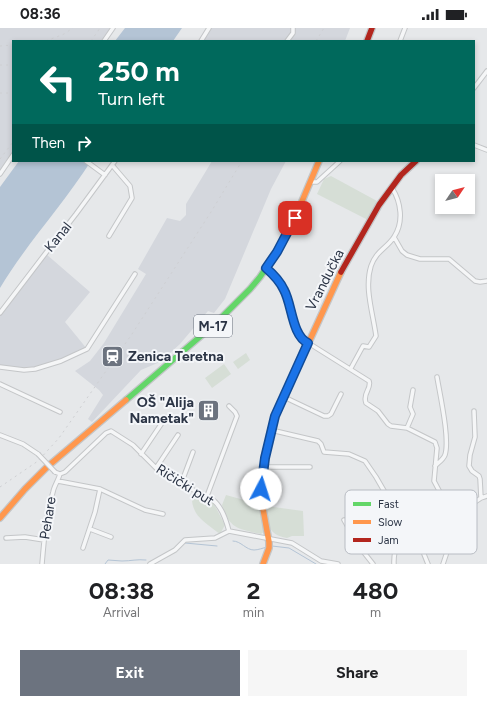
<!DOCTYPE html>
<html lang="en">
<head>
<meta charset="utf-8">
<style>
  body { margin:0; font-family:Figtree,sans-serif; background:#f6f6f6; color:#202124; height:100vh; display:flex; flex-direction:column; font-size:15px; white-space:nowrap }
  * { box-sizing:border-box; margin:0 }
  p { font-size:13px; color:#757577 }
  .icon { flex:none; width:22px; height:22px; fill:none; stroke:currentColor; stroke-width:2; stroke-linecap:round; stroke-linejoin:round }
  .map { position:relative; height:536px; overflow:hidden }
  .panel { display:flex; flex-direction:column; background:#fff; flex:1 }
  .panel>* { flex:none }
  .top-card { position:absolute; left:12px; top:12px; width:463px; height:122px; border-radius:0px; box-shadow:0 2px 6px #0003; background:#00695c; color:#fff; overflow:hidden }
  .needle { width:26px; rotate:55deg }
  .fabs { position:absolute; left:435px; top:146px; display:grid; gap:8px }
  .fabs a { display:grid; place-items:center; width:40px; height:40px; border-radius:0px; background:#fff; box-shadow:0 2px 6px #0003; font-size:20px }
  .pin { position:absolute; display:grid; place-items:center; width:34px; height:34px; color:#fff; margin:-17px; border-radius:8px; box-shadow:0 2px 6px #0006 }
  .me { position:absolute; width:44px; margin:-22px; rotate:5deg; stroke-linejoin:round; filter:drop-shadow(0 0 3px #0008) }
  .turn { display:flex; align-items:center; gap:14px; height:84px; padding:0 20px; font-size:18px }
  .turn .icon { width:52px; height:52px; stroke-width:2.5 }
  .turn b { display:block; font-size:28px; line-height:34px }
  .then { display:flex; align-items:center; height:38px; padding:0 20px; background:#0003; gap:8px; font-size:15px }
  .eta { display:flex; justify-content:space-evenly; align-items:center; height:68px; text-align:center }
  .eta b { font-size:24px; font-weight:700; line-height:28px }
  .cta { display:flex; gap:8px; margin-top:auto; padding:8px 20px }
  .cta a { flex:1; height:46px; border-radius:0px; background:#6c737f; color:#fff; font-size:16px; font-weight:700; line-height:46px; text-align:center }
  .cta a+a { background:#f6f6f6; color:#202124 }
  .status { display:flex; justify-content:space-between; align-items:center; height:28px; padding:0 20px; background:#fff; direction:ltr }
  .status svg { height:11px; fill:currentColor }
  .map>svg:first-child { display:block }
  .built { fill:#d4d7dd }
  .green { fill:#d6ded6 }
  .water { fill:#b4c4d5 }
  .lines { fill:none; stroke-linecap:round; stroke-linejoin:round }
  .stream { stroke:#b4c4d5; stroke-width:1 }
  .street-casing { stroke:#c4c6c8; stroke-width:5.5 }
  .fast-casing { stroke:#c4c6c8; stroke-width:8 }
  .slow-casing { stroke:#c4c6c8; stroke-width:8 }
  .jam-casing { stroke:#c4c6c8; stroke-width:8 }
  .street { stroke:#f5f6f7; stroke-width:3.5 }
  .fast { stroke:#63d668; stroke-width:5.5 }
  .slow { stroke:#ff974d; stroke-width:5.5 }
  .jam { stroke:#b3261e; stroke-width:5.5 }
  .rail { stroke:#cecfd2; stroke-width:1; stroke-dasharray:2 4; stroke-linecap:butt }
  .street-bridge-casing { stroke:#c4c6c8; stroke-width:5.5; stroke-linecap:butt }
  .street-bridge { stroke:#f5f6f7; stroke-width:3.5 }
  .route-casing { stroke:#114b97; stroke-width:10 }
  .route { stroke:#1a73e8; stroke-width:7 }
  .labels { text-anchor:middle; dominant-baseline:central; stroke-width:4; stroke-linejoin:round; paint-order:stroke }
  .shield { fill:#f4f6f9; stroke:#676e7b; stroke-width:1 }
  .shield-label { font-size:13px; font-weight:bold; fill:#2b3445 }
  .street-label { font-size:14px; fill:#2b3445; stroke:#f4f6f9 }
  .poi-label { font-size:14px; font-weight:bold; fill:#2b3445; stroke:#f4f6f9; text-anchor:start }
  .key { fill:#f4f6f9; stroke:#b8bcc3; stroke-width:1 }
  .key-label { font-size:11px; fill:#2b3445 }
</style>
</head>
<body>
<div class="status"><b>08:36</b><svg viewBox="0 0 49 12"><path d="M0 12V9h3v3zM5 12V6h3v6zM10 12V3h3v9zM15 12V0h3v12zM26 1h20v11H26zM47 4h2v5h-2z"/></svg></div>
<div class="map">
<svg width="487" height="536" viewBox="0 0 487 536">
  <rect width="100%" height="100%" fill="#e6e8ea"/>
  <path class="built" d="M0,0H113L103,13H13V125L0,143Z
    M209,0H350L345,13H201Z
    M212,133H286L271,161L225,271L214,285L208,283L180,316L160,334L141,342L92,394L88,391L103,367L99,362L75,343L90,333L104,315L146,246L138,241L167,190L180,193L186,187V176Z
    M46,226L90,264L65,294L87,321L35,341L0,339V286Z"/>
  <path class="green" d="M331,148L377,173L368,192L317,166L324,151Z
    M246,325L250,332L238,341L233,334Z
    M224,336L231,346L212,360L205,350Z
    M192,464L213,474L225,497L220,506C203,493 190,487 192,464Z
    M258,466L259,467L265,503L261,506C239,501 229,501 222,477L226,467L244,472Z
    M266,478L303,483L304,508H292L287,510C266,506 268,495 266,478Z"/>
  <path class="water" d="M125,0H182L173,13H115Z
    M19,133H91C63,177 27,215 0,260V159Z"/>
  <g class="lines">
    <path class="stream" d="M233,513C241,513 246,522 254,522C258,522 263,520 267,519
      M185,515L217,518
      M272,518L289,520L316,536
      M105,536L108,532C113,532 117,533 122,533C131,533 137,531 146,532"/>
    <defs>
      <path id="street" d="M104,13L113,0
        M201,13L209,0
        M287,13L293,5V0
        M400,13L405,0
        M474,60L487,43
        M474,117L487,122
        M86,133L105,147
        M0,146L13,127
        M311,154H317L340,133
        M109,208L132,170L130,158L112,137
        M394,209L402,223L407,227L420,231H449L475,253L480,254L487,253
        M266,240L276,249L284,261L288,271L293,292L302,311L369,353C372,361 362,365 366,375L378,383L388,396L391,398L407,400L435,414L437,420L434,453L452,487L454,507
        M0,285L45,226L76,186L115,133
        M0,339L24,342L35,341L61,333L87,321L135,246
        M351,340L363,318L369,319L376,308C373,285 364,260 371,238C376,223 387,220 394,209C404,194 401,174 392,160
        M0,356L60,384
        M284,369L324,388H328L331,386L341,366
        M474,383L475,409L470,427L469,438L472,443L479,448L480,451L481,470
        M407,400L413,386L410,379L413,362
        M271,402L318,413L321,416L324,424L349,426L365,433L376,449L387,468L390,479L402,496C399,509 393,522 394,536
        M0,407L23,416L38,426
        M141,426L166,389
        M435,438C438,435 443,432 445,427C450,411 440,367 437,349
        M263,439H310
        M156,440L178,407
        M55,444L60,446L65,444L106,405L111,403L133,417L162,446L213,472C222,479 226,492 229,503
        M58,453L100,461L145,482L163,486
        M181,456L193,424
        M207,468L237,388L235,384L229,378
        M388,473L397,474L406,483L412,488L417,489L421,493C421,509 420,520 428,536
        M452,487L465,490
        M344,492L358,517L373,536
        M463,493L471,498L474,517
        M90,501L111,509
        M229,503L292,515L321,533L338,536
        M6,510L25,509L44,512
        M83,520L95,484L100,461
        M42,536C44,512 46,487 53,464C54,458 58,453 60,446
        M150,536L175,522L185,512L215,510L229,503
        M443,536L451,512L454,507L475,474L481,470L487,468"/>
      <path id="fast" d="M126,372L216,295L250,261L260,249L278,222L297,185"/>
      <path id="slow" d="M297,185L319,133
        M0,490L25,461L47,439L126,372
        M263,536L269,520V514L262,475L261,461L265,430L275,388L341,244"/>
      <path id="jam" d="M367,13L372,0
        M341,244L379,177L401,147L416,133"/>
    </defs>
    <use href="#street" class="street-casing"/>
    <use href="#fast" class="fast-casing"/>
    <use href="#slow" class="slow-casing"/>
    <use href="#jam" class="jam-casing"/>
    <use href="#street" class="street"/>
    <use href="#fast" class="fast"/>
    <use href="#slow" class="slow"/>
    <use href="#jam" class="jam"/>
    <path class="rail" d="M46,13L64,6L73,0
      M91,13L100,0
      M316,13L324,0
      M0,18L13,17
      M0,37H13
      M0,65H13
      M0,131L13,114
      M0,459L38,433L59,410L132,306L211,184L242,133"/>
    <defs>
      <path id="street-bridge" d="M38,426L55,444"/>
    </defs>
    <use href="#street-bridge" class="street-bridge-casing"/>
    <use href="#street-bridge" class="street-bridge"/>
  </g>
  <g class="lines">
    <defs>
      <path id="route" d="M261,461L265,430L275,388L308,315C292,308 292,276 284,262C280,253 273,246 266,240L277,224L295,190"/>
    </defs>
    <use href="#route" class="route-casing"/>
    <use href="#route" class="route"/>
  </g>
  <defs>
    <symbol id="station-square" viewBox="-11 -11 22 22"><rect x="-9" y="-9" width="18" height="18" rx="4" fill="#6c737f" stroke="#f4f6f9"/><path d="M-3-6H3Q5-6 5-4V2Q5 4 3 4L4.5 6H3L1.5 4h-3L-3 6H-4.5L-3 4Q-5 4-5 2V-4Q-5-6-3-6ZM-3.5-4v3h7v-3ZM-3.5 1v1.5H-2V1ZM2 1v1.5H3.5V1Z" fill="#fff"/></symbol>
    <symbol id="building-square" viewBox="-11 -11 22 22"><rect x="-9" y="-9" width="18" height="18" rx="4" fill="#6c737f" stroke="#f4f6f9"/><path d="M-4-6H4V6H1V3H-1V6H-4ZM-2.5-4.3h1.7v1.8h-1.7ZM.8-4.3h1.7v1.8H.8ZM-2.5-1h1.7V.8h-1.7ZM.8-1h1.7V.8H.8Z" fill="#fff"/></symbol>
  </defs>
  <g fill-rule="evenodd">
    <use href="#station-square" x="100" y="316" width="25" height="25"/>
    <use href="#building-square" x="196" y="370" width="25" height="25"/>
  </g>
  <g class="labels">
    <rect class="shield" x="194" y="287" width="38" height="22" rx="3"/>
    <g class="shield-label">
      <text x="213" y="298">M-17</text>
    </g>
    <g class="street-label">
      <text transform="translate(58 209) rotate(-51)">Kanal</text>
      <text transform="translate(325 252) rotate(-63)">Vrandučka</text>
      <text transform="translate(185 457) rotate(32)">Ričički put</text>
      <text transform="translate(48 490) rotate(-81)">Pehare</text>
    </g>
    <g class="poi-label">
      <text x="128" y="328">Zenica Teretna</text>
      <text x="194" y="374" text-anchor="end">OŠ "Alija<tspan x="194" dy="16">Nametak"</tspan></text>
    </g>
  </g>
  <rect x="345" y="462" width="132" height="64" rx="6" class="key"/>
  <rect x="353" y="474" width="18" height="4" fill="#63d668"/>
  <rect x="353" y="492" width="18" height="4" fill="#ff974d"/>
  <rect x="353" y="510" width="18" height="4" fill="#b3261e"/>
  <g class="key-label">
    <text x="378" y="480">Fast</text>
    <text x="378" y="498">Slow</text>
    <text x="378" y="516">Jam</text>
  </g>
</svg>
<div class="fabs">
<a><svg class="needle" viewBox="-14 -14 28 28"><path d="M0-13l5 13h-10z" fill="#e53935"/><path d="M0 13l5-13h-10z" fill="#757577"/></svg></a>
</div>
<div class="pin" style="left:295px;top:190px;background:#d93025"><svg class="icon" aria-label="arrive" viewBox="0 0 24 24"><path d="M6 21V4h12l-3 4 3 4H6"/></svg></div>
<svg class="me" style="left:261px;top:461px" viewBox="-20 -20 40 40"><circle r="19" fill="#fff"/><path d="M0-13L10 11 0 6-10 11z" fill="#1a73e8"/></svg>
<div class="top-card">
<div class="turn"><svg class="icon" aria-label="left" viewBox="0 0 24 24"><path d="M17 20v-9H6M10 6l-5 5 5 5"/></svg><div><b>250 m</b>Turn left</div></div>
<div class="then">Then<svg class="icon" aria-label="right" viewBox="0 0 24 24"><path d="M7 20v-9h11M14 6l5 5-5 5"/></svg></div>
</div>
</div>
<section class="panel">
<div class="eta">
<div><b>08:38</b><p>Arrival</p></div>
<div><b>2</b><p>min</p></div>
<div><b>480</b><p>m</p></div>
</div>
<div class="cta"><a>Exit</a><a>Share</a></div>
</section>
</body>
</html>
